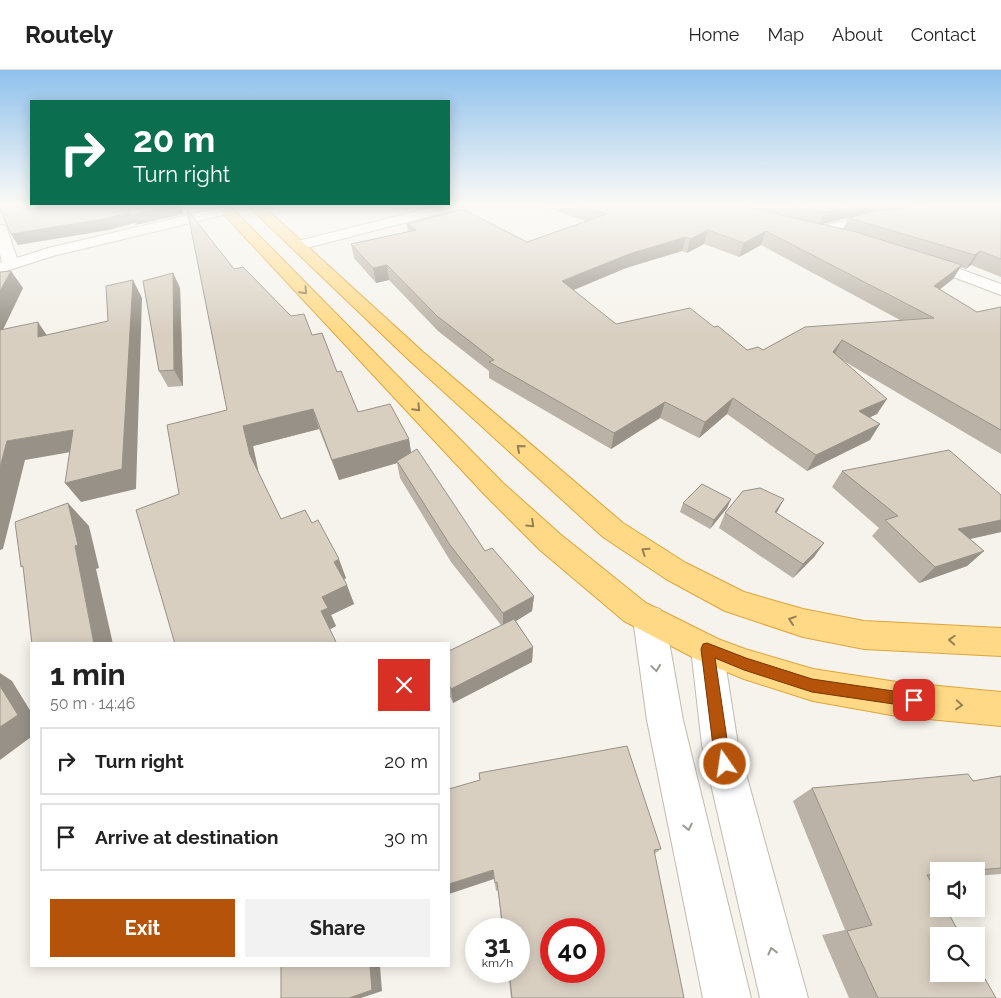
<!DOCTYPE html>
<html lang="en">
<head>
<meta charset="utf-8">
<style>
  body { margin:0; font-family:Raleway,sans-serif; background:#f2f2f2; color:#222; height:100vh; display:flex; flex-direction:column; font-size:19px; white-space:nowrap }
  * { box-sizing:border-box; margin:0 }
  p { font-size:16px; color:#767676 }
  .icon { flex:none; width:28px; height:28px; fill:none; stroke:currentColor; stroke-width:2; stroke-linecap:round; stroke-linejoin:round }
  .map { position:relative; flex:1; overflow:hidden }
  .panel { position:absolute; left:30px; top:572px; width:420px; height:325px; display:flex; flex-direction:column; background:#fff; border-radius:0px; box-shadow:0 2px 12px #0003 }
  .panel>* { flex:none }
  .hud { position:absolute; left:30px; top:30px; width:420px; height:105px; border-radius:0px; box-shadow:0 2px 12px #0003; background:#0b6e4f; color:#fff; overflow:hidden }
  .tools { position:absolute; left:930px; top:792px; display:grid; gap:10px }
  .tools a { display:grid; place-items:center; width:55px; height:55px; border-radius:0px; background:#fff; box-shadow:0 2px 12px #0003; font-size:25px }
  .speed { position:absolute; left:465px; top:848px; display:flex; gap:10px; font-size:25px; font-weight:700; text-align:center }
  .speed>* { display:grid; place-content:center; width:65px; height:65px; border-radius:50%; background:#fff; box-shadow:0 2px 12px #0003; line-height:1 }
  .speed small { font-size:12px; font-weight:400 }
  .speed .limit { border:8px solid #d22; background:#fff; color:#111 }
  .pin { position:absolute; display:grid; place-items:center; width:42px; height:42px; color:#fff; margin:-21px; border-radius:10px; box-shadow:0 2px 8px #0006 }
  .me { position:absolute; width:55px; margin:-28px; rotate:347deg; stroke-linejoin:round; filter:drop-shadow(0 0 4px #0008) }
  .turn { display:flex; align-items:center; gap:18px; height:105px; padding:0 20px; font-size:22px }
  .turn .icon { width:65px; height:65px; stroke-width:2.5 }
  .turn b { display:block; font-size:35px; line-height:42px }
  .round { display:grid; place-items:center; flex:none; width:52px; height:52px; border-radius:0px; background:#f2f2f2 }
  .summary { display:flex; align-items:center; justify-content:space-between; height:85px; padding:0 20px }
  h1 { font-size:30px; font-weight:700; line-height:38px }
  .cta { display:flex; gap:10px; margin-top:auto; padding:10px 20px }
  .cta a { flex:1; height:58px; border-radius:0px; background:#b45309; color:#fff; font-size:20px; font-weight:700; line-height:58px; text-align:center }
  .cta a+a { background:#f2f2f2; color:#222 }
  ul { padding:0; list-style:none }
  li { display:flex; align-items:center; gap:15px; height:68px; margin:0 10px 8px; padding:0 10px; border:2px solid #e0e0e0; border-radius:0px }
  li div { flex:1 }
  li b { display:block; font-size:19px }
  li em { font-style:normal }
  header { display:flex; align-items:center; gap:30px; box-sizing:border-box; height:70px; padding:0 25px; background:#fff; border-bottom:1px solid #e0e0e0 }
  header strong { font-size:24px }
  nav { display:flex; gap:28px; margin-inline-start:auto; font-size:18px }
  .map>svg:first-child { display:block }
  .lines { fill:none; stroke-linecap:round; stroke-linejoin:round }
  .minor-casing { stroke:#c2bbae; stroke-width:2 }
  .tertiary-casing { stroke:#c2bbae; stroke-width:2 }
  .trunk-casing { stroke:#e0a43c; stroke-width:2 }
  .minor { fill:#fff; fill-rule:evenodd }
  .tertiary { fill:#fff; fill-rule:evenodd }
  .trunk { fill:#ffd985; fill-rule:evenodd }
  .wall { fill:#bab2a6; fill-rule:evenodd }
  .shaded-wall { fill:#979187 }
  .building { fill:#d8cfc1; stroke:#979187; fill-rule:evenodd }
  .oneway { stroke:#938057 }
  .oneway2 { stroke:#9c9892 }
  .route { fill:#b45309; stroke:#753606 }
</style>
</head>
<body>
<header>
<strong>Routely</strong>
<nav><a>Home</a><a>Map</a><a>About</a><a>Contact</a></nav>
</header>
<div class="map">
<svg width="1001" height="928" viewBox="0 0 1001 928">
  <rect width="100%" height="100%" fill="#f6f3ec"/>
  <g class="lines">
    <defs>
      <path id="minor" d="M441,135H463L461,138L299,180L294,178L291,175L294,172Z
        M227,136L234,140L232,143L53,186L0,203V193L2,192L0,184V155L5,156L7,159L17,188L48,178Z
        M883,143L888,144L890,147L888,150L821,164L816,163L814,160L816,157Z
        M922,185L1001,214V225L916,193L914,190L916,187Z"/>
      <path id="tertiary" d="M649,536L660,539L665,549L683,650L751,928H703L647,650L633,549L638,539Z
        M707,564L718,569L723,579L738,675L808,928H760L702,675L691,579L696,569Z"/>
      <path id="trunk" d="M215,135H229L503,413L560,464L646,533L718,569L745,579L813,599L897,612L1001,622V656L897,646L813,631L744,609L696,589L624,551L540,480L485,425Z
        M247,135H262L423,282L623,453L686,493L744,522L803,539L864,551L1001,558V586L864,579L803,567L725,541L666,509L603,467L409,290Z"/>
    </defs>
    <use href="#minor" class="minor-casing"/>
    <use href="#tertiary" class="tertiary-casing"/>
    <use href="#trunk" class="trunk-casing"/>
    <use href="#minor" class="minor"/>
    <use href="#tertiary" class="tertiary"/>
    <use href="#trunk" class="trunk"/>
  </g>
  <path class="wall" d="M538,135H1001V207L971,195L966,199L960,197L953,209L940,219L977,242L1001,237V384L842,290L877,344L870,347V370L807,401L727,344L699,368L660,348L611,379L489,308V301L438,261L389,210L376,213L354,188L351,174L408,162L407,154L527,172L586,151ZM848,148L843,159L822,154ZM704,174L739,187L761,175L900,250L763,280H747L714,257L616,254L574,220L626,198L682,181L687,183Z
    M234,199L291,246L312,265L337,302L358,342L409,369L411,383L485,481L534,526L532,541L516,551L533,577L532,592L453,633L449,624V581L501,555L451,492L400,408L397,393L339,410L319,359L253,376L259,403L281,449L312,453L346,508L344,509L354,534L331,545L336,556L330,559L179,424L227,340Z
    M173,203L180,218L183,316L168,317L159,301Z
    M842,401L1001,425V462L970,469L984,481L967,496L919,513L872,466L879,458L832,417Z
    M731,429L727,438L710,459L680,442L683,433Z
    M784,429L776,443L824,473L814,487L793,508L719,458L725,443Z
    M479,703L661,779L654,784L684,928H511L508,901H519V859H502L498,820L496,821Z
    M1001,706V804L976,806V801H939V809L929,810L996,928H849L822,865L845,860L793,731L812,718L973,711Z"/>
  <path class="shaded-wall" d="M178,135H180L184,144L136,155L135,153L109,160L18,175L11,164Z
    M855,135H940L868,143L819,155L825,142Z
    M708,160L704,174L687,183L690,169Z
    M766,161L761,175L739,187L744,173Z
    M686,167L682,181L626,198L561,225L562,211L629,184Z
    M980,181L971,195L966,199L975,185Z
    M387,195L389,210L376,213L373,198Z
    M962,195L953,209L925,231L934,216Z
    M11,201L23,218L0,266V277V221Z
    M173,203L180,218L183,316L174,300Z
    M133,210L142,228L136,419L81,432L65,413Z
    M38,252L50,270L38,267Z
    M842,270L834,285L833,282Z
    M733,328L727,344L699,368L705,352Z
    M887,329L877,344L849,357L859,341Z
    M665,332L660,348L611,379L614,363Z
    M313,339L319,359L253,376L259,405L250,385L243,356Z
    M880,354L870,370L807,401L816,385Z
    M73,360L88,379L25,390L3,479L0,480V397L7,371Z
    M409,369L412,389L397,391V393L339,410L332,390Z
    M731,429L727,438L710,459L714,450Z
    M784,429L776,444L775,442Z
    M68,433L89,456L99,498L96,499L113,574H94L75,476Z
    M1001,450V462L943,475L958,459Z
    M824,473L814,487L793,508L803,494Z
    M984,481L967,496L919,513L935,497Z
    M339,489L346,508L341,511L334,492Z
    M347,515L354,534L331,545L336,556L329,560L321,541L322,527Z
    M534,526L532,541L503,559V543Z
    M533,577L532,592L453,633L451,619Z
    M0,603L12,611L31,642V667L0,690Z
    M493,800L494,809L449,824V814Z
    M370,896H380L382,921L361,928H349Z"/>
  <path class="building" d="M0,135H178L131,145L130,143L103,149L11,164L0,140Z
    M578,135H737L856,162L962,195L934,216L977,242L1001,237V360L842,270L833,282L887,329L859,341L880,354L816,385L733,328L705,352L665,332L614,363L489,292L494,290L437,246L387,195L373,198L351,174L416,160L407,154L463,139L527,172L607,144ZM708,160L744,173L766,161L934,248L805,257L763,280L758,277L747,280L718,256L714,257L690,238L616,254L562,211L629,184L686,167L690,169Z
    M792,135H855L825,142Z
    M933,135H1001V189L980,181L975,185L849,148L875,141Z
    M187,139L234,199L243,197L291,246L304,244L312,265L322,263L337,302L341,301L358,342L390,334L409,369L332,390L313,339L243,356L250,385L281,449L305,440L312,453L318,450L339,489L334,492L347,515L322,527L328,538L321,541L337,574H175L136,440L179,424L167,355L227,340Z
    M11,201L0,221V202Z
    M173,203L174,300L159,301L143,211Z
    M133,210L122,399L65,413L73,360L7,371L0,397V260L38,252V267L108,251L106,216Z
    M417,379L485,481L492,478L534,526L503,543L450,475L397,391Z
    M949,380L1001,425V450L958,459L984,481L935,497L885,450L898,446L842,401Z
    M702,414L731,429L714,450L683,433Z
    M760,418L784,429L775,442L824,473L803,494L725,443L743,421Z
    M68,433L78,475L75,476L94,574H32L23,496L21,497L15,452Z
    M514,549L533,577L451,619L449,615V581Z
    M0,616L18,645L0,657Z
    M627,676L661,779L654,780L684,928H512L509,901H519V859H503L497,812L495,813L493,800L449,814V719L480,710L479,703ZM551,859H594V901H551Z
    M968,704L973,711L1001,706V798L968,801H939V804L927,805L939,827V839H946L961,866H939V904H976V893L996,928H878L847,861L872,855L812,718Z
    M281,896H370L372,920L349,928H281Z"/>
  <defs><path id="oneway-chevron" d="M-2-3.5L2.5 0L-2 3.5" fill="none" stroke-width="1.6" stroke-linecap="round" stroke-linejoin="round" transform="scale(1.25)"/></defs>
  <g class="oneway">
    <use href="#oneway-chevron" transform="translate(304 221) rotate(46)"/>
    <use href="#oneway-chevron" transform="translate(417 338) rotate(46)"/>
    <use href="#oneway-chevron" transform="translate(520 378) rotate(-139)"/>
    <use href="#oneway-chevron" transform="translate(531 454) rotate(43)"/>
    <use href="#oneway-chevron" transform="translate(645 481) rotate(-146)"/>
    <use href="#oneway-chevron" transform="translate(792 550) rotate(-162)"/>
    <use href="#oneway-chevron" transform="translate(952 570) rotate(-177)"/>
    <use href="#oneway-chevron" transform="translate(959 635) rotate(5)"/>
  </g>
  <g class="oneway2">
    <use href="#oneway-chevron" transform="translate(656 598) rotate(82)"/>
    <use href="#oneway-chevron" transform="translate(688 757) rotate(78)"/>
    <use href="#oneway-chevron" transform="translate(772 881) rotate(-104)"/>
  </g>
  <linearGradient id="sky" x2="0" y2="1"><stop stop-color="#8fc1ec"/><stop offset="0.51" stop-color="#fbfaf6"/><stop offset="1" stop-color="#fbfaf6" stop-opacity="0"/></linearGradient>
  <rect width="1001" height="264" fill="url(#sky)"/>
  <path class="route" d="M707,573L746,588L812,609L914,624L919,626L921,630L919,635L914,637L812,622L744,600L715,588L728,676L733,694L730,699L725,701L719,699L713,676L701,579L703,574Z"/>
</svg>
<div class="tools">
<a><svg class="icon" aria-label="sound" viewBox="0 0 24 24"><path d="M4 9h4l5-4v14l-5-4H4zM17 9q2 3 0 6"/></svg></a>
<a><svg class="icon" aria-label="search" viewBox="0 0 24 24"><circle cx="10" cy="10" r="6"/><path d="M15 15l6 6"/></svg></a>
</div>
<div class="speed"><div>31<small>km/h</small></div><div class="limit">40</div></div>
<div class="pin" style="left:914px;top:630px;background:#d93025"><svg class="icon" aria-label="arrive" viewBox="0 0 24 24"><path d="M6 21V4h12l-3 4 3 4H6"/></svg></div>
<svg class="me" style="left:725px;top:694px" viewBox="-20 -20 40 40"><circle r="17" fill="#b45309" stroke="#fff" stroke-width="3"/><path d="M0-11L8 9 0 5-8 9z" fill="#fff"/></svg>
<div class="hud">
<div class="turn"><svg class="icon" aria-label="right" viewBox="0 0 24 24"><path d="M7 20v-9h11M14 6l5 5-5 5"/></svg><div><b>20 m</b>Turn right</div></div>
</div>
<section class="panel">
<div class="summary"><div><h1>1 min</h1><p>50 m · 14:46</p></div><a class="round" style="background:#d93025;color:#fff"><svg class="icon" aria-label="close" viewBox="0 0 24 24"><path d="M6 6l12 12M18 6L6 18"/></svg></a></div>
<ul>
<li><svg class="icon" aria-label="right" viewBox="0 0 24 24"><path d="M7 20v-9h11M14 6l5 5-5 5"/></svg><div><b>Turn right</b></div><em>20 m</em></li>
<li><svg class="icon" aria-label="arrive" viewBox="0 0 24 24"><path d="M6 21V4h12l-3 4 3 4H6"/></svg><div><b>Arrive at destination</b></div><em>30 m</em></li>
</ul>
<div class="cta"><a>Exit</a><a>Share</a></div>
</section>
</div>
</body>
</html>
